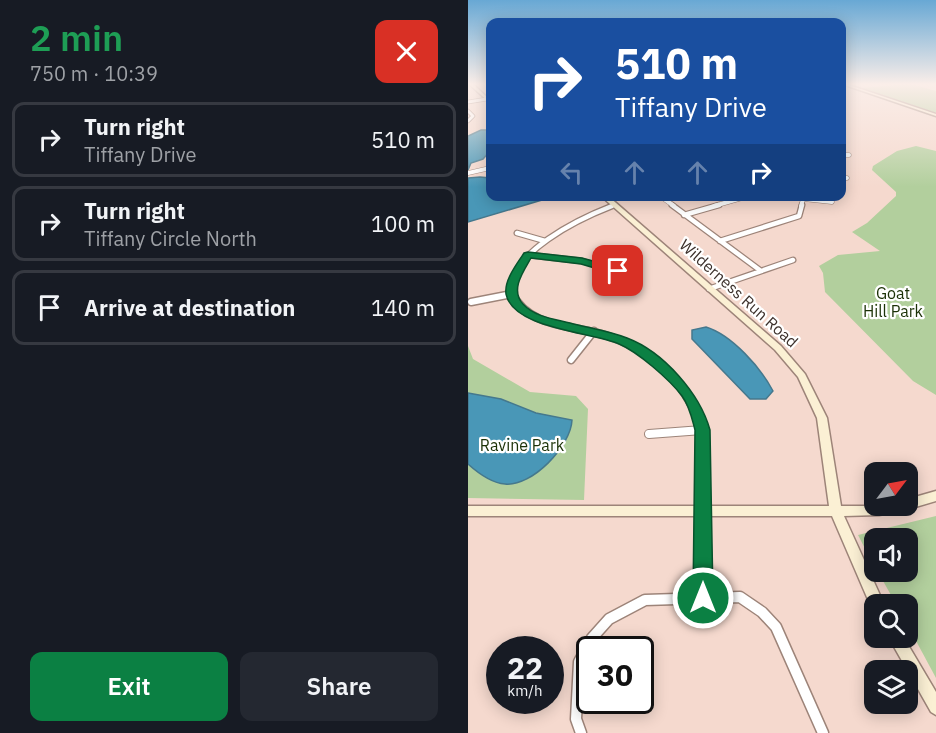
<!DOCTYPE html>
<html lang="en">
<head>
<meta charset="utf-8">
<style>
  body { margin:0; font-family:"IBM Plex Sans",sans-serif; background:#242831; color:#f1f3f6; height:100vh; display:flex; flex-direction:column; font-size:22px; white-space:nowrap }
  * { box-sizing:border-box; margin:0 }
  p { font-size:20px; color:#9ea1a6 }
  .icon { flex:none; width:33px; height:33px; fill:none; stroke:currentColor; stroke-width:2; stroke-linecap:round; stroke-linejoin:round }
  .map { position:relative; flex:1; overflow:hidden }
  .details { display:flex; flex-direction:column; background:#171b24; width:468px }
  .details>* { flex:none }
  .guide { position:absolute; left:18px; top:18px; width:360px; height:183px; border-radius:12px; box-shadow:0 3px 15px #0003; background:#1a4fa0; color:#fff; overflow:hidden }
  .needle { width:39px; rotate:58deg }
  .fabs { position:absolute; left:396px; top:462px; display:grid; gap:12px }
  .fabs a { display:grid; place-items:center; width:54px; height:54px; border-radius:12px; background:#171b24; box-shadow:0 3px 15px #0003; font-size:30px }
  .speed { position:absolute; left:18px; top:636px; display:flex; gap:12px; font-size:30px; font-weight:700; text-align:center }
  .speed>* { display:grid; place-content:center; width:78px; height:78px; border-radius:50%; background:#171b24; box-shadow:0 3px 15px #0003; line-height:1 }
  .speed small { font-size:15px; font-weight:400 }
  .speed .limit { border:3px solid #111; border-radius:9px; background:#fff; color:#111 }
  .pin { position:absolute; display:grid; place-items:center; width:51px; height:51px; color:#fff; margin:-26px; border-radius:12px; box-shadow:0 3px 9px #0006 }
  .me { position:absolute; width:66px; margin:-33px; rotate:0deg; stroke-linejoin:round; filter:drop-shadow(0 0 4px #0008) }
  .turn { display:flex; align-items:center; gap:21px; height:126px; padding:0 30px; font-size:27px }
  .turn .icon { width:78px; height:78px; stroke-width:2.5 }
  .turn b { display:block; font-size:42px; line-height:51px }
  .lanes { display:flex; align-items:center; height:57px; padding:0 30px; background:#0003; justify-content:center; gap:30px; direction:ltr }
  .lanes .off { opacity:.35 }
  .round { display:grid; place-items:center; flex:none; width:63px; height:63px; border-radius:12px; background:#242831 }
  .head { display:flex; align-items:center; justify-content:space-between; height:102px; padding:0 30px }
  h1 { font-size:36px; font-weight:600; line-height:45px; color:#1e9e55 }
  .primary-button { display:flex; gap:12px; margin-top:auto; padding:12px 30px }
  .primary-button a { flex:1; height:69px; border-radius:12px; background:#0b8043; color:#fff; font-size:24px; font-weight:600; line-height:69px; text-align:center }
  .primary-button a+a { background:#242831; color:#f1f3f6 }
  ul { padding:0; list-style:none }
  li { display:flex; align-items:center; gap:18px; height:75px; margin:0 12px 9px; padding:0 18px; border:3px solid #363941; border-radius:12px }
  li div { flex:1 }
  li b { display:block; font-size:22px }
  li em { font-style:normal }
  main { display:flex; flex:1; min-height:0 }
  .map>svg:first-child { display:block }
  .green { fill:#b2cf9d }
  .water { fill:#4997b7; stroke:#45788d; stroke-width:1.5 }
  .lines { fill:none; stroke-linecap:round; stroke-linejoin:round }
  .street-far5-casing { stroke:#9d8479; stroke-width:4.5 }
  .street-far4-casing { stroke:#9d8479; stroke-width:5 }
  .street-far3-casing { stroke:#9d8479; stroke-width:7 }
  .street-far2-casing { stroke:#9d8479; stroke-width:9 }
  .street-far1-casing { stroke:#9d8479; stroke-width:10 }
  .street-casing { stroke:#9d8479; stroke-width:13 }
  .secondary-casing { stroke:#9d8479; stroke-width:3 }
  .street-far5 { stroke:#fff; stroke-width:3 }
  .street-far4 { stroke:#fff; stroke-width:4 }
  .street-far3 { stroke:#fff; stroke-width:4.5 }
  .street-far2 { stroke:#fff; stroke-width:6 }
  .street-far1 { stroke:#fff; stroke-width:8 }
  .street { stroke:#fff; stroke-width:10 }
  .secondary { fill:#fbf0d4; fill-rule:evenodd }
  .route { fill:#0b8043; stroke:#07532c; stroke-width:1.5 }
  .labels { text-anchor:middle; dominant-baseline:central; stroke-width:4.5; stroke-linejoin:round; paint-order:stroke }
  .street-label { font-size:16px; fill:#3c312c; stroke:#fff }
  .park-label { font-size:16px; fill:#1b3106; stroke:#fff }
</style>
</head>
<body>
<main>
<section class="details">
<div class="head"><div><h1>2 min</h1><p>750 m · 10:39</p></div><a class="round" style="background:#d93025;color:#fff"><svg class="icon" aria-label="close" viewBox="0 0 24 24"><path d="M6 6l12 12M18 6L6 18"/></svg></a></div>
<ul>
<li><svg class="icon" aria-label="right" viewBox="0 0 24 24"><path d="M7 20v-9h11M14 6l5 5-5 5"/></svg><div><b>Turn right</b><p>Tiffany Drive</p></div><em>510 m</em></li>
<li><svg class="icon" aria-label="right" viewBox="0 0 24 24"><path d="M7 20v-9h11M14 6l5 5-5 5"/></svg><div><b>Turn right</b><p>Tiffany Circle North</p></div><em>100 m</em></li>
<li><svg class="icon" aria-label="arrive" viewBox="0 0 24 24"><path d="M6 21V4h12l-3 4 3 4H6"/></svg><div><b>Arrive at destination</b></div><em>140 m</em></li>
</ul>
<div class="primary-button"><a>Exit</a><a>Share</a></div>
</section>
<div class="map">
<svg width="468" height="733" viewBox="0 0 468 733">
  <rect width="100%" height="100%" fill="#f5d9ce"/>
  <path class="green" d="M443,84L468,91V113L393,88Z
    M448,146L468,151V395L445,381L357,292L355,273L351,266L370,255L412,251L384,232L399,223L428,196V192L404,170L405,166L429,151Z
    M0,346L5,359L62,392L108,396L120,409L116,500L0,498Z
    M468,516V678L440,626V604H428L410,572H440V538H406V566L390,535Z"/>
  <path class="water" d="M13,130H20L22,151L15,159L3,163L0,170V136Z
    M12,177L22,178V196L84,197L0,222V178Z
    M238,327C264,335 293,368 305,391L298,399H282L224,339V330Z
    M0,393L33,399L68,413L104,420C103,446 64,487 37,484C23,483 10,473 0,464Z"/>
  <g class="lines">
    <defs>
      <path id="street-far5" d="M0,102L19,99
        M0,111L5,116L0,121"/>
      <path id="street-far4" d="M374,155H381
        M0,173L22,168
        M374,178H379
        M192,196L206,206
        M336,199L364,202
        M246,206L281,196
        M333,206L336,196"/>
      <path id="street-far3" d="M204,205L293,271
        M216,215L251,205
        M49,233L77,241
        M252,241L331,216L334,205
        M60,255L114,261L150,271
        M241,289L325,260
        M44,294C38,253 113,218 144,206"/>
      <path id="street-far2" d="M43,292C63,330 104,324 140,336C176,347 207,373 224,406
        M3,302L44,294
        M103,360L126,331"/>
      <path id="street-far1" d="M224,404L234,430L235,549
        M181,434L234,430"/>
      <path id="street" d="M235,548V598
        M113,733L108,719L111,662L124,638L141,619L177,600L272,597L294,612L308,627L355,733"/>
      <path id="secondary" d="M1,84H5L22,100V103Z
        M374,84H378L468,114V116Z
        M133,196H140L313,346L337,374L359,418L373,506H440V499L468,491V501L434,511L411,515L376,516L416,604H406V610L404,609L364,516H0V506H361L349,418L330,377L307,350Z
        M421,638H436L468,692V715L463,712Z"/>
    </defs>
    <use href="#street-far5" class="street-far5-casing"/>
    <use href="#street-far4" class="street-far4-casing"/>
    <use href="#street-far3" class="street-far3-casing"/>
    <use href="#street-far2" class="street-far2-casing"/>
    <use href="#street-far1" class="street-far1-casing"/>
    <use href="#street" class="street-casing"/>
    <use href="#secondary" class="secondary-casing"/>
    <use href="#street-far5" class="street-far5"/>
    <use href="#street-far4" class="street-far4"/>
    <use href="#street-far3" class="street-far3"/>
    <use href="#street-far2" class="street-far2"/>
    <use href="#street-far1" class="street-far1"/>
    <use href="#street" class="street"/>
    <use href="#secondary" class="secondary"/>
  </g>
  <linearGradient id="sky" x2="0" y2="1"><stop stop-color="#68a8d4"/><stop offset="0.45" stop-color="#faeee9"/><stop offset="1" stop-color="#faeee9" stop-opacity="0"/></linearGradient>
  <rect width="468" height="187" fill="url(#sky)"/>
  <path class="route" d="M60,252L114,258L154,269L156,271L150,275L113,264L63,258C55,272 42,290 55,304C67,317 86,319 102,323C121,328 141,331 159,338C196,352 232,394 242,430L245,598L242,605L235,608L228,605L225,598L227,430C224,419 222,407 214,396C202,380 170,352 151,344C124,332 45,329 38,294C36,280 49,264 56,253Z"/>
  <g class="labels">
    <g class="street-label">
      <text transform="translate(271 293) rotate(42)">Wilderness Run Road</text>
    </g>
    <g class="park-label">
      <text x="425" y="293">Goat<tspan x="425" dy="18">Hill Park</tspan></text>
      <text x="54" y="445">Ravine Park</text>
    </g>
  </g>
</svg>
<div class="fabs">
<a><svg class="needle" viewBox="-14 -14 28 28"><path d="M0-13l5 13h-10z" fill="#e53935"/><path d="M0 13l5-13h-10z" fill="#9ea1a6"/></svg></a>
<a><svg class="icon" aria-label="sound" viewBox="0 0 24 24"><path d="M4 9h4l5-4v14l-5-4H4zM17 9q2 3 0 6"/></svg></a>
<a><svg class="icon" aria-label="search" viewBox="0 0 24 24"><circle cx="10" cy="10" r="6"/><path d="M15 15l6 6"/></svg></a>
<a><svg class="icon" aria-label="layers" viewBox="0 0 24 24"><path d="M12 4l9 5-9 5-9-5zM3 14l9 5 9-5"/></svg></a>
</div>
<div class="speed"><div>22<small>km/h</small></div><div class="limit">30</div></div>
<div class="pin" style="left:150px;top:271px;background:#d93025"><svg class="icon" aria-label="arrive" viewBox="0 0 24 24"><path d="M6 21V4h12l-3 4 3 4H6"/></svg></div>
<svg class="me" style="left:235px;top:598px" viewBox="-20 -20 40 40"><circle r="17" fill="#0b8043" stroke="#fff" stroke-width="3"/><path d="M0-11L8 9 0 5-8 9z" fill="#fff"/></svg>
<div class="guide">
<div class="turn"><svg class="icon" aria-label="right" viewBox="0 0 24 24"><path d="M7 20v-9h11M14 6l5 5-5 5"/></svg><div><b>510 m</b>Tiffany Drive</div></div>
<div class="lanes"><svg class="icon off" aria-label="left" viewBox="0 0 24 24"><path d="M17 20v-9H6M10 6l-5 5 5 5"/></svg><svg class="icon off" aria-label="ahead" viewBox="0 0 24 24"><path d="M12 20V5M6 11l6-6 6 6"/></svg><svg class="icon off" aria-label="ahead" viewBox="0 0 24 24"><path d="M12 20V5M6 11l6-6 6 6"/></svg><svg class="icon" aria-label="right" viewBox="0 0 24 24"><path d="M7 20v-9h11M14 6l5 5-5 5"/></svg></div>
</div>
</div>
</main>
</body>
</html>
